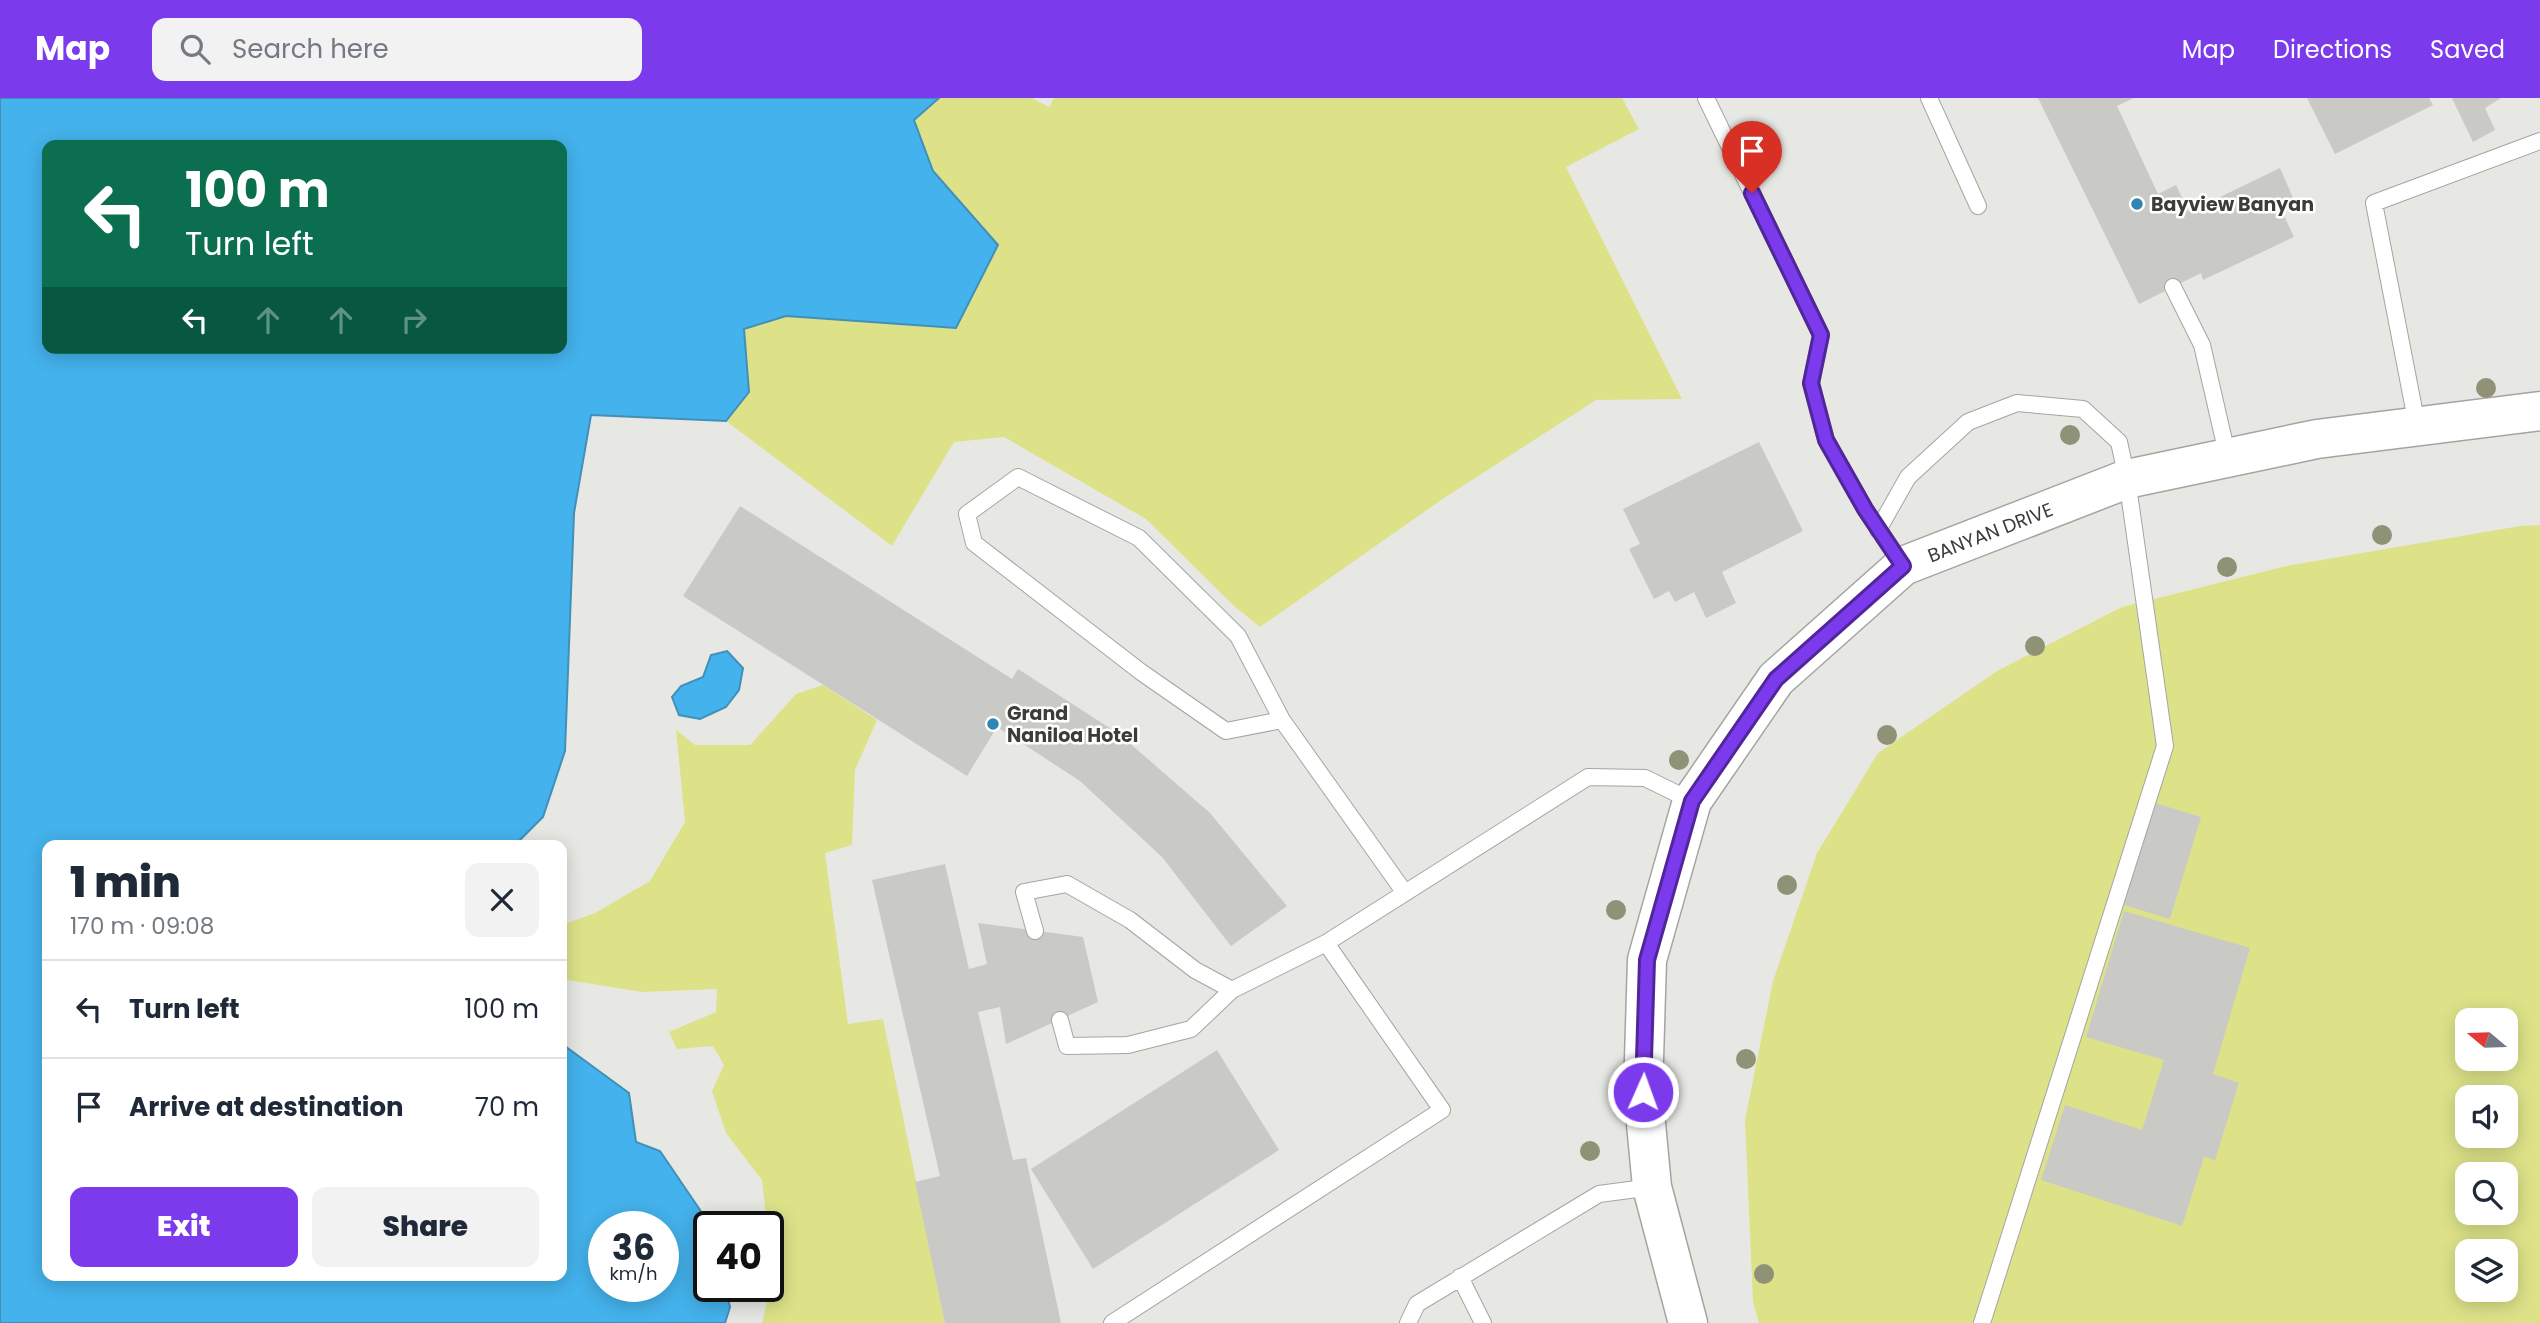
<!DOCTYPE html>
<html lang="en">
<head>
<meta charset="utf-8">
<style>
  body { margin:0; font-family:Poppins,sans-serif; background:#f2f2f3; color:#1f2937; height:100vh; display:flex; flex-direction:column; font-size:26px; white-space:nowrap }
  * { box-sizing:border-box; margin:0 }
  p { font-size:23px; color:#747a83 }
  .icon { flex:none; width:38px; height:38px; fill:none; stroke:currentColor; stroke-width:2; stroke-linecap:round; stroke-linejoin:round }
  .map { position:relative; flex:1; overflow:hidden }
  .details { position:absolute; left:42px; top:742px; width:525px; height:441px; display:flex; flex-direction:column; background:#fff; border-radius:14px; box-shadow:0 4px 18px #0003 }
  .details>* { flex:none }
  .top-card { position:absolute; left:42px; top:42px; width:525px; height:214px; border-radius:14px; box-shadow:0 4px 18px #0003; background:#0b6e4f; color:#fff; overflow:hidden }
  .needle { width:46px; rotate:289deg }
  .controls { position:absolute; left:2455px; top:910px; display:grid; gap:14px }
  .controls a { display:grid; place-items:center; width:63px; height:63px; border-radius:14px; background:#fff; box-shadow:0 4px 18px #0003; font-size:35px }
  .speed { position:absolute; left:588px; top:1113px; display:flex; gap:14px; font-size:35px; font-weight:700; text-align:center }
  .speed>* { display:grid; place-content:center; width:91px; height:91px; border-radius:50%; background:#fff; box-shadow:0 4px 18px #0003; line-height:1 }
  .speed small { font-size:18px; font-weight:400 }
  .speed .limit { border:4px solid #111; border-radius:10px; background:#fff; color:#111 }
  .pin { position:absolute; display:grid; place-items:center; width:60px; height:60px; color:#fff; margin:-72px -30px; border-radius:50% 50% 50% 0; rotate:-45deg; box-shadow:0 0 7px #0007 }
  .pin .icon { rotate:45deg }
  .me { position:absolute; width:77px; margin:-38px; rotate:2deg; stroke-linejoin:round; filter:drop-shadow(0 0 5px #0008) }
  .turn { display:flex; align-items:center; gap:24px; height:147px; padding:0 28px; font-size:32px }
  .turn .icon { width:91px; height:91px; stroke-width:2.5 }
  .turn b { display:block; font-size:49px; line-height:60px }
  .lanes { display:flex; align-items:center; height:66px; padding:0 28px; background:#0003; justify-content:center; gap:35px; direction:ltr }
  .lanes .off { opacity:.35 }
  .round { display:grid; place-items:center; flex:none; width:74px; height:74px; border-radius:14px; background:#f2f2f3 }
  .summary { display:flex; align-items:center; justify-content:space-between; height:119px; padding:0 28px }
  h1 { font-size:42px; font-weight:800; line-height:52px }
  .action { display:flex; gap:14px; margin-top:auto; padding:14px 28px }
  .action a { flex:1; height:80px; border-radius:14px; background:#7c3aed; color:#fff; font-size:28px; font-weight:800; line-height:80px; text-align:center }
  .action a+a { background:#f2f2f3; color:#1f2937 }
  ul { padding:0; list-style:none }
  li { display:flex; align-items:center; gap:21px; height:98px; padding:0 28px; border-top:2px solid #e0e1e3 }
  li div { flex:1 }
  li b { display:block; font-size:26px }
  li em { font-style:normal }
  header { display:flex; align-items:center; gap:42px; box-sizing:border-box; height:98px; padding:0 35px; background:#7c3aed; color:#fff }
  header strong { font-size:33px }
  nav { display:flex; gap:38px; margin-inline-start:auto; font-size:24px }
  .search { width:490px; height:63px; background:#f2f2f3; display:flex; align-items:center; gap:18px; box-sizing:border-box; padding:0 24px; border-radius:14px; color:#747a83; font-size:26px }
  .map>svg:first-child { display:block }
  .green { fill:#dde289; fill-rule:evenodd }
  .water { fill:#44b2ec; stroke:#428fb7; stroke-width:2; fill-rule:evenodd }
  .building { fill:#c9c9c6 }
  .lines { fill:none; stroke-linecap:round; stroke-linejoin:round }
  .lane-casing { stroke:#a4a5a1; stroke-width:18 }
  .secondary-casing { stroke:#a4a5a1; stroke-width:41 }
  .lane { stroke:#fff; stroke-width:16 }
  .secondary { stroke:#fff; stroke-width:38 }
  .tree { fill:#909278 }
  .route-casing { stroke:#51269a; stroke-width:18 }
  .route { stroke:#7c3aed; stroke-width:12 }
  .poi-dot { fill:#2d86b4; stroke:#fffffe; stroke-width:2.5 }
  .labels { text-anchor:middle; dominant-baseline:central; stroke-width:5; stroke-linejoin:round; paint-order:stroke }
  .poi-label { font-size:19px; font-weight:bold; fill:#3c3c3a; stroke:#fffffe; text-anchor:start }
  .street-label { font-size:19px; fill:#3c3c3a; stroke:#fffffe }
</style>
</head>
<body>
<header>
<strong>Map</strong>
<div class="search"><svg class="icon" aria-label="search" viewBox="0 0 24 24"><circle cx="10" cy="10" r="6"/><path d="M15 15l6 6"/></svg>Search here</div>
<nav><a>Map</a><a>Directions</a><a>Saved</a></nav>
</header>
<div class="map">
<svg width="2540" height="1225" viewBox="0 0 2540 1225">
  <rect width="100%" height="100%" fill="#e7e8e4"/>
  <path class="green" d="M939,0H1032L1049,9L1054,0H1622L1639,31L1566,69L1682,301L1596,302L1444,400L1260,529L1233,507L1146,421L1004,339L954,344L892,448L726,323L749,294L744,231L786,218L957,230L998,147L933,73L914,21Z
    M2540,427V1225H1759L1753,1204L1745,1022L1773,883L1817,755L1878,655L1997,573L2122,509L2286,468L2520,428ZM2468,922H2506V961H2468ZM2468,999H2506V1038H2468ZM2468,1076H2506V1115H2468ZM2468,1153H2506V1192H2468Z
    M823,587L877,622L855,672L852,747L825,755L848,926L883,921L945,1225H762L773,1180L762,1082L726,1035L712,993L724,967L713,948L677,951L669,934L716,914L717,891L642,894L562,881V827L595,815L650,783L685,724L676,632L695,647H750L796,596Z"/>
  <path class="water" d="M0,0H939L914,22L933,73L998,147L956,230L786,218L744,231L749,294L726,323L591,317L574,415L565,653L543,719L515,747H47V1178H562V946L629,995L636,1044L660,1053L711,1128L709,1129V1188H725L730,1209L725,1225H0ZM47,47H562V250H47ZM604,1129H663V1188H604Z
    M727,553L743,570L739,592L726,609L700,621L679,617L672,599L681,588L703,579L711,557Z"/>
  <path class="building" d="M2038,0H2134L2117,8L2158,96L2176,87L2189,114L2280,70L2294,102L2280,109L2294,139L2203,182L2201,175L2139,206Z
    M2307,0H2429L2433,7L2335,56Z
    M2452,0H2501L2485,10L2495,32L2473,44Z
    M1759,344L1803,433L1722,474L1736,505L1706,520L1694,494L1675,504L1669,493L1654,501L1629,451L1640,446L1623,411Z
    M740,408L1012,581L1018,571L1119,636L1210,715L1287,808L1231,848L1162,759L1080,683L997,629L967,678L683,498Z
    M2152,704L2201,719L2170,821L2121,806Z
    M945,766L969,871L987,866L978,825L1083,839L1098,904L1006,946L1000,909L978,914L1013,1062L1026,1060L1061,1225H945L915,1084L940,1078L872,782Z
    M2124,813L2250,850L2213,976L2239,985L2215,1062L2204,1059L2182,1128L2041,1082L2065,1007L2142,1032L2164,962L2086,939Z
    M1217,952L1279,1052L1093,1171L1031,1071Z"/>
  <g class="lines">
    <defs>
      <path id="lane" d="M1706,0L1821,237L1811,286L1826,342L1865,411L1903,468
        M1929,0L1978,108
        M2173,189L2202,247L2228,360
        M2417,327L2374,105L2540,43
        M1878,432L1908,379L1968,324L2017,305L2083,311L2119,344L2127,381L2165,648L1982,1225
        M1282,622L1226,633L1141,574L974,445L967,416L1018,379L1139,440L1238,538L1282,622L1405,795
        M1035,833L1024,794L1067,786L1130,822L1195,872L1232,892
        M1060,922L1067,948L1128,947L1191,931L1232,892L1326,845
        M1460,1179L1483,1225
        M1112,1225L1442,1012L1326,845L1588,679L1645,680L1692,703
        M1408,1225L1417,1206L1599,1096L1652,1089"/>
      <g id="secondary">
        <path id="s1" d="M1688,1225L1652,1089L1643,994L1647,862L1692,703L1776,581L1903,468L2127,381L2317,341L2540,313"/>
      </g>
    </defs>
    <use href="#lane" class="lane-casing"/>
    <use href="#secondary" class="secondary-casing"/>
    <use href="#lane" class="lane"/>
    <use href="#secondary" class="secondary"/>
  </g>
  <g class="tree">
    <circle cx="2486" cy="290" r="10"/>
    <circle cx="2070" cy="337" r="10"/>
    <circle cx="2382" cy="437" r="10"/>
    <circle cx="2227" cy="469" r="10"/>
    <circle cx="2035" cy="548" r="10"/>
    <circle cx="1887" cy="637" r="10"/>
    <circle cx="1679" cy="662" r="10"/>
    <circle cx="1787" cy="787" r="10"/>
    <circle cx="1616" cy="812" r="10"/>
    <circle cx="1746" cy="961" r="10"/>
    <circle cx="1590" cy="1053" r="10"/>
    <circle cx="1764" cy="1176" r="10"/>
  </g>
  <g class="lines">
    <defs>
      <path id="route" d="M1643,994L1647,862L1692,703L1776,581L1903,468L1865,411L1826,342L1811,285L1821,237L1752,95"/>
    </defs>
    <use href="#route" class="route-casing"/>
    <use href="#route" class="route"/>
  </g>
  <g class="poi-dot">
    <circle cx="2137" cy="106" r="7"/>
    <circle cx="993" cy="626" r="7"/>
  </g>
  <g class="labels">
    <g class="poi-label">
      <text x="2151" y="106">Bayview Banyan</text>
      <text x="1007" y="615">Grand<tspan x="1007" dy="22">Naniloa Hotel</tspan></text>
    </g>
    <g class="street-label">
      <text stroke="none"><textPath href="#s1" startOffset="945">BANYAN DRIVE</textPath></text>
    </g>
  </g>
</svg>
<div class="controls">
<a><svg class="needle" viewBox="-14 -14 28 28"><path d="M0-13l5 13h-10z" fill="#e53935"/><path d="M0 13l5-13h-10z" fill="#747a83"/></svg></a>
<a><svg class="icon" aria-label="sound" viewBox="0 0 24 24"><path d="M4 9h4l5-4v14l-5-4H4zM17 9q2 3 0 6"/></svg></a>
<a><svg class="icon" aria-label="search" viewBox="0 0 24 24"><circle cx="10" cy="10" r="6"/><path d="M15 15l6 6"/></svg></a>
<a><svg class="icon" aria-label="layers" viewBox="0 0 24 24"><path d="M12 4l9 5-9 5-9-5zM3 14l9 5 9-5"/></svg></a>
</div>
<div class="speed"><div>36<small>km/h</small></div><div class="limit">40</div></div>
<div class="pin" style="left:1752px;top:95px;background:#d93025"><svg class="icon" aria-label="arrive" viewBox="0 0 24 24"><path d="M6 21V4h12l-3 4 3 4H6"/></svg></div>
<svg class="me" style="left:1643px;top:994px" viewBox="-20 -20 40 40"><circle r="17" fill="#7c3aed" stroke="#fff" stroke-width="3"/><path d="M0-11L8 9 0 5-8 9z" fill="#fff"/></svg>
<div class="top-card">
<div class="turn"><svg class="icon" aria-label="left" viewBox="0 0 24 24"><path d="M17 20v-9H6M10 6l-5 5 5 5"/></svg><div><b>100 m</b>Turn left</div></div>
<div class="lanes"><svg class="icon" aria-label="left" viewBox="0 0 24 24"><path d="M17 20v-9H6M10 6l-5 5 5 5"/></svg><svg class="icon off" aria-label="ahead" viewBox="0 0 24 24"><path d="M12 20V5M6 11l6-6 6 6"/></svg><svg class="icon off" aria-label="ahead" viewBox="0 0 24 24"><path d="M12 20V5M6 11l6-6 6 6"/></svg><svg class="icon off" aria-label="right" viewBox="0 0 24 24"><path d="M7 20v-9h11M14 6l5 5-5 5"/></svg></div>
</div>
<section class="details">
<div class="summary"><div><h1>1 min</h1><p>170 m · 09:08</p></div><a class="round"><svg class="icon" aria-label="close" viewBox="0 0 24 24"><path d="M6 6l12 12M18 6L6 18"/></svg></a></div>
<ul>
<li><svg class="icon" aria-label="left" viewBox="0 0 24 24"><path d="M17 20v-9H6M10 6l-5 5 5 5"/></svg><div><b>Turn left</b></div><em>100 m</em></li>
<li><svg class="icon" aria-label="arrive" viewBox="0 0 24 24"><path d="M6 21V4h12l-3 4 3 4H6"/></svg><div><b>Arrive at destination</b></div><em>70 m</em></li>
</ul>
<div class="action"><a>Exit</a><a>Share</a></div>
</section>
</div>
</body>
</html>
